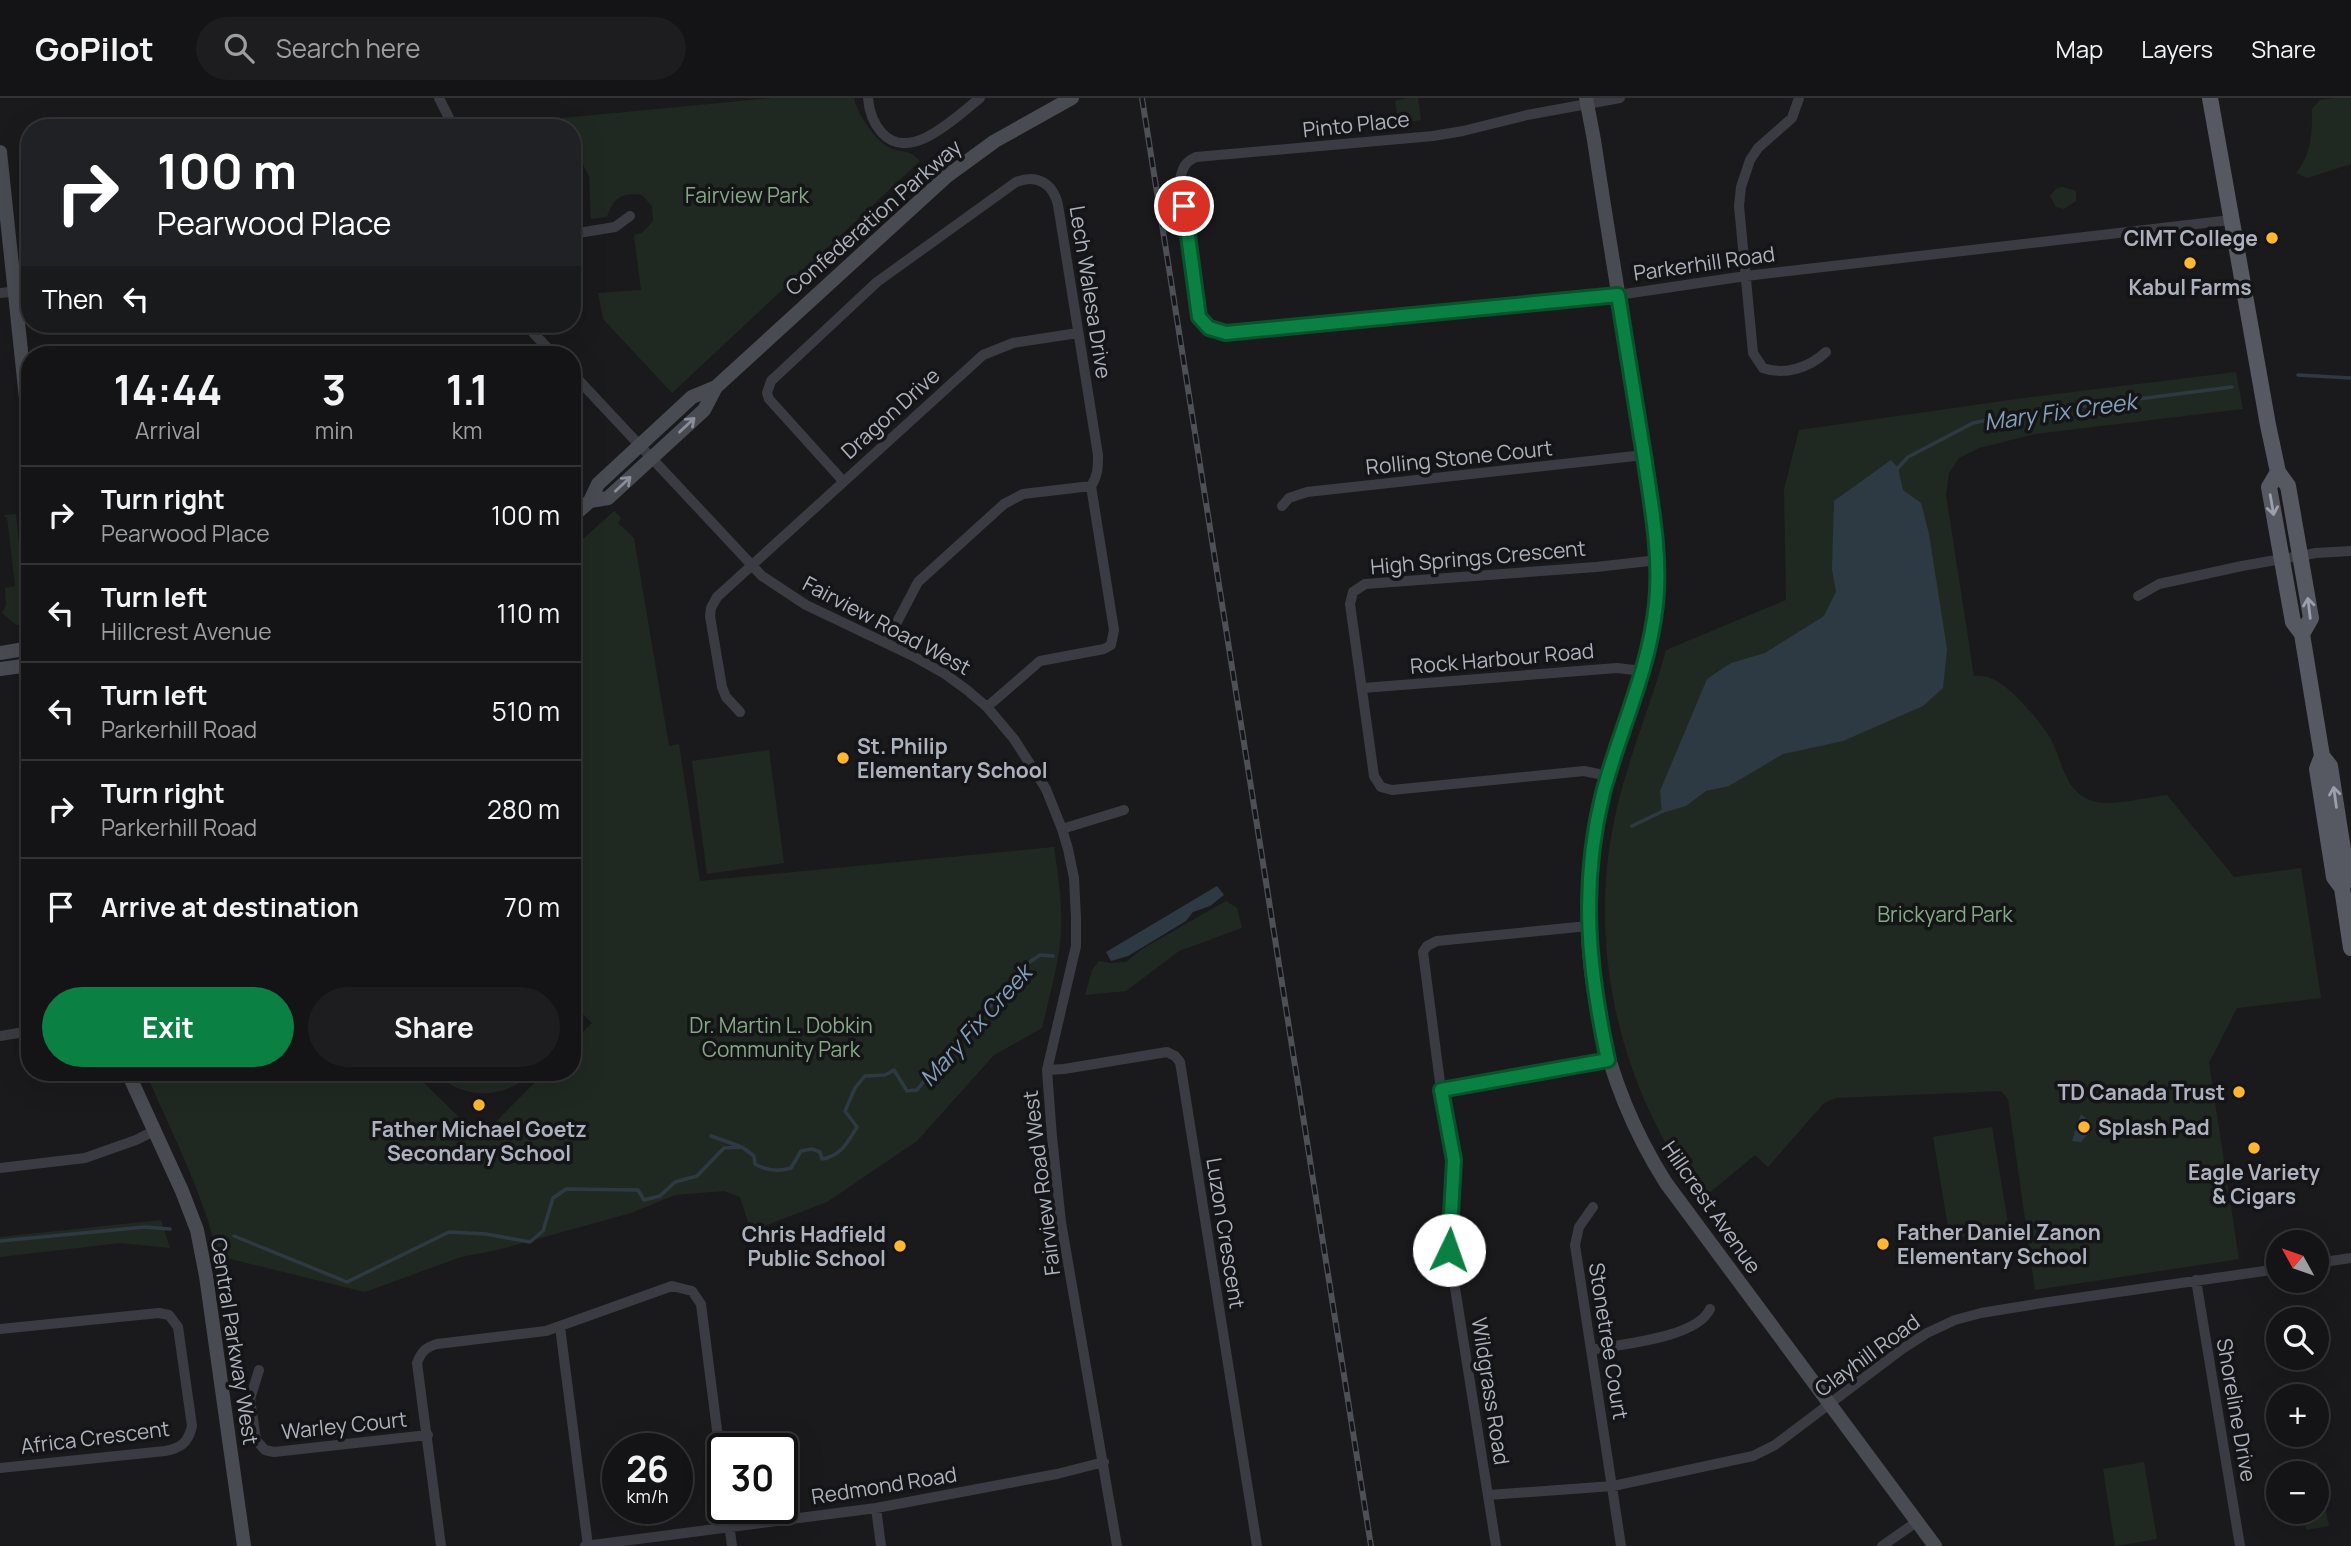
<!DOCTYPE html>
<html lang="en">
<head>
<meta charset="utf-8">
<style>
  body { margin:0; font-family:Manrope,sans-serif; background:#1d1d1f; color:#f1f3f6; height:100vh; display:flex; flex-direction:column; font-size:26px; white-space:nowrap }
  * { box-sizing:border-box; margin:0 }
  p { font-size:23px; color:#9d9ea1 }
  .icon { flex:none; width:38px; height:38px; fill:none; stroke:currentColor; stroke-width:2; stroke-linecap:round; stroke-linejoin:round }
  .map { position:relative; flex:1; overflow:hidden }
  .details { position:absolute; left:21px; top:248px; width:560px; height:735px; display:flex; flex-direction:column; background:#141416; border-radius:28px; box-shadow:0 7px 28px #0002,0 0 0 2px #333335 }
  .details>* { flex:none }
  .banner { position:absolute; left:21px; top:21px; width:560px; height:214px; border-radius:28px; box-shadow:0 7px 28px #0002,0 0 0 2px #333335; background:#202124; color:#fff; overflow:hidden }
  .needle { width:46px; rotate:310deg }
  .fabs { position:absolute; left:2266px; top:1132px; display:grid; gap:14px }
  .fabs a { display:grid; place-items:center; width:63px; height:63px; border-radius:50%; background:#141416; box-shadow:0 7px 28px #0002,0 0 0 2px #333335; font-size:35px }
  .speed { position:absolute; left:602px; top:1335px; display:flex; gap:14px; font-size:35px; font-weight:700; text-align:center }
  .speed>* { display:grid; place-content:center; width:91px; height:91px; border-radius:50%; background:#141416; box-shadow:0 7px 28px #0002,0 0 0 2px #333335; line-height:1 }
  .speed small { font-size:18px; font-weight:400 }
  .speed .limit { border:4px solid #111; border-radius:10px; background:#fff; color:#111 }
  .pin { position:absolute; display:grid; place-items:center; width:60px; height:60px; color:#fff; margin:-30px; border:4px solid #fff; border-radius:50%; box-shadow:0 2px 7px #0007 }
  .me { position:absolute; width:77px; margin:-38px; rotate:3deg; stroke-linejoin:round; filter:drop-shadow(0 0 5px #0008) }
  .turn { display:flex; align-items:center; gap:24px; height:147px; padding:0 21px; font-size:32px }
  .turn .icon { width:91px; height:91px; stroke-width:2.5 }
  .turn b { display:block; font-size:49px; line-height:60px }
  .then { display:flex; align-items:center; height:66px; padding:0 21px; background:#0003; gap:14px; font-size:26px }
  .eta { display:flex; justify-content:space-evenly; align-items:center; height:119px; text-align:center }
  .eta b { font-size:42px; font-weight:700; line-height:49px }
  .cta { display:flex; gap:14px; margin-top:auto; padding:14px 21px }
  .cta a { flex:1; height:80px; border-radius:42px; background:#0b8043; color:#fff; font-size:28px; font-weight:700; line-height:80px; text-align:center }
  .cta a+a { background:#1d1d1f; color:#f1f3f6 }
  ul { padding:0; list-style:none }
  li { display:flex; align-items:center; gap:21px; height:98px; padding:0 21px; border-top:2px solid #333335 }
  li div { flex:1 }
  li b { display:block; font-size:26px }
  li em { font-style:normal }
  header { display:flex; align-items:center; gap:42px; box-sizing:border-box; height:98px; padding:0 35px; background:#141416; border-bottom:2px solid #333335 }
  header strong { font-size:33px }
  nav { display:flex; gap:38px; margin-inline-start:auto; font-size:24px }
  .search { width:490px; height:63px; background:#1d1d1f; display:flex; align-items:center; gap:18px; box-sizing:border-box; padding:0 24px; border-radius:38px; color:#9d9ea1; font-size:26px }
  .map>svg:first-child { display:block }
  .green { fill:#202921 }
  .water { fill:#2e3a43 }
  .lines { fill:none; stroke-linecap:round; stroke-linejoin:round }
  .stream { stroke:#2e3a43; stroke-width:3.5 }
  .street { stroke:#3b3c43; stroke-width:10 }
  .secondary { stroke:#494b53; stroke-width:14 }
  .primary { stroke:#575962; stroke-width:16 }
  .rail-casing { stroke:#4e5058; stroke-width:6 }
  .rail { stroke:#151518; stroke-width:3.5; stroke-dasharray:10; stroke-linecap:butt }
  .oneway { stroke:#898e99 }
  .oneway2 { stroke:#9ba0ac }
  .route-casing { stroke:#07532c; stroke-width:18 }
  .route { stroke:#0b8043; stroke-width:12 }
  .poi-dot { fill:#ffb630; stroke:#151518; stroke-width:2.5 }
  .labels { text-anchor:middle; dominant-baseline:central; stroke-width:7; stroke-linejoin:round; paint-order:stroke }
  .street-label { font-size:21px; fill:#acb2be; stroke:#151518 }
  .park-label { font-size:21px; fill:#82aa83; stroke:#151518 }
  .poi-label { font-size:21px; font-weight:bold; fill:#acb2be; stroke:#151518; text-anchor:end }
  .water-label { font-size:23px; font-style:italic; fill:#81a1bb; stroke:#151518 }
</style>
</head>
<body>
<header>
<strong>GoPilot</strong>
<div class="search"><svg class="icon" aria-label="search" viewBox="0 0 24 24"><circle cx="10" cy="10" r="6"/><path d="M15 15l6 6"/></svg>Search here</div>
<nav><a>Map</a><a>Layers</a><a>Share</a></nav>
</header>
<div class="map">
<svg width="2351" height="1448" viewBox="0 0 2351 1448">
  <rect width="100%" height="100%" fill="#1a1a1d"/>
  <path class="green" d="M773,0H854C857,15 875,43 890,50C904,56 908,50 920,63L672,295L603,221L598,195L641,192L634,137L642,135L653,123L652,108L642,97C622,94 613,100 607,119L591,121L589,79L572,43V30H566L562,20Z
    M1407,0H1418L1421,22L1399,26L1395,3Z
    M2336,0H2351V66L2307,80L2296,75C2312,56 2312,35 2312,11L2320,2Z
    M2063,89L2076,93V103L2064,111L2056,109L2050,98L2057,90Z
    M2236,274L2243,311L2035,336L1979,350L1959,360L1949,375L1946,397L1974,578C1979,578 1986,578 1990,580C2009,586 2041,624 2051,641C2064,666 2064,696 2096,704C2114,708 2148,699 2167,697L2234,779L2301,770L2321,900L2237,910L2209,965L2239,1161L2035,1192L2008,1001L2001,993L1836,1000L1824,1005L1768,1069L1755,1057L1702,1101C1621,993 1586,852 1615,719C1627,662 1651,608 1666,552L1786,502L1784,392L1799,332L2031,299Z
    M614,413L621,420L618,425L634,440L669,648L679,646L700,783L1054,749C1060,788 1065,827 1057,865C1053,887 1047,908 1042,930L994,957L917,1043L827,1104L751,1133L740,1099L724,1093L675,1097L631,1115L497,1152L461,1159L365,1194L218,1158C203,1094 172,1036 146,975H414L480,1040L544,975H572V945L592,925L572,906V451Z
    M16,416L27,526L16,527L2,515L6,507L5,490L15,488L7,419H4V417Z
    M769,652L784,765L707,776L692,663Z
    M1226,803L1237,810L1242,830L1179,853L1126,893L1085,897L1092,872L1099,863L1110,865L1126,864L1142,851Z
    M435,975H456L471,981L485,982L511,975H532C504,1002 463,1002 435,975Z
    M1992,1029L2009,1131L1950,1141L1933,1039Z
    M161,1122L170,1150L120,1145L0,1159V1139Z
    M2144,1364L2157,1441L2115,1448L2103,1371Z
    M2317,1364L2329,1428L2306,1432L2303,1414H2317V1376L2296,1375L2295,1368Z"/>
  <path class="water" d="M1891,362L1898,370L1903,392L1921,405L1929,436L1947,551L1943,590L1923,608L1843,643L1783,656L1729,688L1706,693L1686,708L1662,715L1660,693L1707,581L1731,565L1765,555L1824,518L1836,494L1832,471L1834,403Z
    M1217,788L1224,797L1210,808L1193,814L1186,823L1128,858L1111,863L1106,854Z
    M2081,1016L2090,1024V1034L2081,1044L2072,1043Z"/>
  <g class="lines">
    <path class="stream" d="M2298,277L2351,280
      M1896,372L1908,359L1973,325L2012,317L2232,289
      M1632,728L1665,712
      M711,1038L739,1048
      M234,1138L347,1184L449,1134L486,1136L530,1144L543,1133L553,1100L566,1091L638,1092L644,1102L660,1098L675,1084L697,1078L724,1050L742,1049L754,1058L755,1066C767,1073 778,1074 791,1070L801,1053L812,1051L820,1054L822,1061C840,1059 848,1044 857,1029L845,1013L855,990L865,978L885,977L894,972L907,993L917,992L968,928L983,916L1011,885L1018,872L1040,857L1053,858
      M0,1143L145,1129L170,1131"/>
    <path class="street" d="M439,0L454,30
      M868,0C869,13 873,25 882,35C910,66 957,18 980,0
      M1620,0L1527,17L1463,33L1433,38L1196,59C1185,64 1183,69 1180,81L1199,219L1209,230L1226,235L1618,197L1746,178L2231,122
      M1799,0L1792,20L1758,50L1750,62L1741,89L1739,108L1753,255L1763,270C1785,278 1810,269 1826,254
      M572,136L615,129L630,118
      M0,195L30,192
      M525,226L554,257
      M572,275L762,478L806,507L913,558L945,576L967,592L987,609L1014,641L1046,691L1062,731L1068,751L1074,780L1076,820V848L1047,972L1052,1039L1061,1124L1117,1448
      M843,383L769,301L767,295L771,283L877,184L1016,84C1037,76 1053,85 1058,107L1098,357C1098,369 1098,378 1091,388L1023,396L1004,406L918,484L886,545
      M1282,408L1289,400L1307,394L1644,357
      M2138,498L2159,486L2242,468L2316,455L2351,453
      M1363,590L1617,570L1643,573
      M987,609L1040,563L1104,551L1111,547L1114,532L1091,388
      M740,614L726,599L722,589L710,518L711,510L717,499L983,257L1013,245L1078,235
      M1608,678L1584,673L1392,692L1381,689L1374,678L1350,506L1353,494L1365,486L1596,469L1658,462
      M1062,731L1124,712
      M0,938L30,933
      M1047,972L1064,971L1167,954L1175,958L1180,964L1257,1448
      M1441,992L1608,962
      M0,1070L85,1060L136,1042L154,1033
      M1593,1109L1579,1129L1575,1147L1621,1448
      M2317,1165L2351,1160
      M2196,1182L2240,1448
      M560,1229L588,1448
      M0,1231L159,1215L169,1217L178,1229L192,1328C188,1345 181,1350 165,1353L0,1370
      M1591,1252C1621,1246 1697,1240 1710,1211
      M259,1272L250,1301L256,1342L265,1352L274,1354L428,1337
      M1488,1397L1613,1388L1753,1358L1775,1347L1902,1251L1927,1235L1955,1222L1981,1215L2042,1205L2278,1171
      M727,1410L732,1448
      M876,1410L881,1448
      M441,1448L417,1265C421,1254 426,1249 437,1246L546,1233L672,1188L692,1193L701,1206L723,1379
      M585,1448L876,1410L1057,1376L1104,1364
      M1496,1448L1449,1152L1454,1062L1441,992L1423,854L1427,848L1437,843L1588,828
      M1882,1448L1918,1423"/>
    <path class="secondary" d="M1586,0L1594,42C1608,136 1624,230 1639,324C1647,375 1659,427 1658,479C1656,556 1624,619 1604,692C1568,825 1593,970 1666,1085L1935,1448
      M0,54L30,338
      M590,403L608,400L704,312L716,289
      M572,419L590,403L598,386L692,299L716,289L947,78L995,43L1072,0
      M0,555L30,550
      M0,571L30,567
      M128,975L182,1093L197,1132L206,1178L244,1448"/>
    <path class="primary" d="M2210,0L2268,327L2278,374L2288,388L2311,520L2302,536
      M2278,374L2269,389L2293,524L2302,536L2322,658L2317,671L2334,779L2342,790
      M2322,658L2330,668L2347,777L2342,790L2351,850"/>
    <defs>
      <path id="rail" d="M1142,0L1371,1448"/>
    </defs>
    <use href="#rail" class="rail-casing"/>
    <use href="#rail" class="rail"/>
  </g>
  <defs><path id="oneway-shaft" d="M-6 0H5M1.5-3L5.5 0L1.5 3" fill="none" stroke-width="1.6" stroke-linecap="round" stroke-linejoin="round" transform="scale(1.75)"/></defs>
  <g class="oneway">
    <use href="#oneway-shaft" transform="translate(687 327) rotate(-43)"/>
    <use href="#oneway-shaft" transform="translate(623 386) rotate(-43)"/>
  </g>
  <g class="oneway2">
    <use href="#oneway-shaft" transform="translate(2272 407) rotate(80)"/>
    <use href="#oneway-shaft" transform="translate(2309 510) rotate(-97)"/>
    <use href="#oneway-shaft" transform="translate(2335 699) rotate(-98)"/>
  </g>
  <g class="lines">
    <defs>
      <path id="route" d="M1184,108L1199,219L1209,230L1226,235L1618,197C1627,252 1636,308 1645,364C1652,411 1661,459 1656,506C1649,573 1620,631 1603,695C1580,787 1588,870 1608,962L1441,992L1454,1062L1449,1152"/>
    </defs>
    <use href="#route" class="route-casing"/>
    <use href="#route" class="route"/>
  </g>
  <g class="poi-dot">
    <circle cx="2272" cy="140" r="7"/>
    <circle cx="2190" cy="165" r="7"/>
    <circle cx="843" cy="660" r="7"/>
    <circle cx="2239" cy="994" r="7"/>
    <circle cx="479" cy="1007" r="7"/>
    <circle cx="2084" cy="1029" r="7"/>
    <circle cx="2254" cy="1050" r="7"/>
    <circle cx="1883" cy="1146" r="7"/>
    <circle cx="900" cy="1148" r="7"/>
  </g>
  <g class="labels">
    <g class="street-label">
      <text transform="translate(1356 26) rotate(-6)">Pinto Place</text>
      <text transform="translate(873 119) rotate(-41)">Confederation Parkway</text>
      <text transform="translate(1704 165) rotate(-8)">Parkerhill Road</text>
      <text transform="translate(1091 194) rotate(81)">Lech Walesa Drive</text>
      <text transform="translate(890 315) rotate(-42)">Dragon Drive</text>
      <text transform="translate(1459 359) rotate(-6)">Rolling Stone Court</text>
      <text transform="translate(1478 459) rotate(-5)">High Springs Crescent</text>
      <text transform="translate(887 527) rotate(28)">Fairview Road West</text>
      <text transform="translate(1502 560) rotate(-5)">Rock Harbour Road</text>
      <text transform="translate(1041 1085) rotate(-97)">Fairview Road West</text>
      <text transform="translate(1712 1109) rotate(55)">Hillcrest Avenue</text>
      <text transform="translate(1226 1135) rotate(81)">Luzon Crescent</text>
      <text transform="translate(235 1243) rotate(81)">Central Parkway West</text>
      <text transform="translate(1609 1243) rotate(81)">Stonetree Court</text>
      <text transform="translate(1867 1257) rotate(-36)">Clayhill Road</text>
      <text transform="translate(1491 1293) rotate(81)">Wildgrass Road</text>
      <text transform="translate(2237 1312) rotate(80)">Shoreline Drive</text>
      <text transform="translate(344 1327) rotate(-6)">Warley Court</text>
      <text transform="translate(95 1339) rotate(-7)">Africa Crescent</text>
      <text transform="translate(884 1387) rotate(-9)">Redmond Road</text>
    </g>
    <g class="park-label">
      <text x="747" y="97">Fairview Park</text>
      <text x="1945" y="816">Brickyard Park</text>
      <text x="781" y="927">Dr. Martin L. Dobkin<tspan x="781" dy="24">Community Park</tspan></text>
    </g>
    <g class="poi-label">
      <text x="2258" y="140">CIMT College</text>
      <text x="2190" y="189" text-anchor="middle">Kabul Farms</text>
      <text x="857" y="648" text-anchor="start">St. Philip<tspan x="857" dy="24">Elementary School</tspan></text>
      <text x="2225" y="994">TD Canada Trust</text>
      <text x="2098" y="1029" text-anchor="start">Splash Pad</text>
      <text x="479" y="1031" text-anchor="middle">Father Michael Goetz<tspan x="479" dy="24">Secondary School</tspan></text>
      <text x="2254" y="1074" text-anchor="middle">Eagle Variety<tspan x="2254" dy="24">&amp; Cigars</tspan></text>
      <text x="1897" y="1134" text-anchor="start">Father Daniel Zanon<tspan x="1897" dy="24">Elementary School</tspan></text>
      <text x="886" y="1136">Chris Hadfield<tspan x="886" dy="24">Public School</tspan></text>
    </g>
    <g class="water-label">
      <text transform="translate(2060 313) rotate(-8)">Mary Fix Creek</text>
      <text transform="translate(975 927) rotate(-48)">Mary Fix Creek</text>
    </g>
  </g>
</svg>
<div class="fabs">
<a><svg class="needle" viewBox="-14 -14 28 28"><path d="M0-13l5 13h-10z" fill="#e53935"/><path d="M0 13l5-13h-10z" fill="#9d9ea1"/></svg></a>
<a><svg class="icon" aria-label="search" viewBox="0 0 24 24"><circle cx="10" cy="10" r="6"/><path d="M15 15l6 6"/></svg></a>
<a>+</a>
<a>−</a>
</div>
<div class="speed"><div>26<small>km/h</small></div><div class="limit">30</div></div>
<div class="pin" style="left:1184px;top:108px;background:#d93025"><svg class="icon" aria-label="arrive" viewBox="0 0 24 24"><path d="M6 21V4h12l-3 4 3 4H6"/></svg></div>
<svg class="me" style="left:1449px;top:1152px" viewBox="-20 -20 40 40"><circle r="19" fill="#fff"/><path d="M0-13L10 11 0 6-10 11z" fill="#0b8043"/></svg>
<div class="banner">
<div class="turn"><svg class="icon" aria-label="right" viewBox="0 0 24 24"><path d="M7 20v-9h11M14 6l5 5-5 5"/></svg><div><b>100 m</b>Pearwood Place</div></div>
<div class="then">Then<svg class="icon" aria-label="left" viewBox="0 0 24 24"><path d="M17 20v-9H6M10 6l-5 5 5 5"/></svg></div>
</div>
<section class="details">
<div class="eta">
<div><b>14:44</b><p>Arrival</p></div>
<div><b>3</b><p>min</p></div>
<div><b>1.1</b><p>km</p></div>
</div>
<ul>
<li><svg class="icon" aria-label="right" viewBox="0 0 24 24"><path d="M7 20v-9h11M14 6l5 5-5 5"/></svg><div><b>Turn right</b><p>Pearwood Place</p></div><em>100 m</em></li>
<li><svg class="icon" aria-label="left" viewBox="0 0 24 24"><path d="M17 20v-9H6M10 6l-5 5 5 5"/></svg><div><b>Turn left</b><p>Hillcrest Avenue</p></div><em>110 m</em></li>
<li><svg class="icon" aria-label="left" viewBox="0 0 24 24"><path d="M17 20v-9H6M10 6l-5 5 5 5"/></svg><div><b>Turn left</b><p>Parkerhill Road</p></div><em>510 m</em></li>
<li><svg class="icon" aria-label="right" viewBox="0 0 24 24"><path d="M7 20v-9h11M14 6l5 5-5 5"/></svg><div><b>Turn right</b><p>Parkerhill Road</p></div><em>280 m</em></li>
<li><svg class="icon" aria-label="arrive" viewBox="0 0 24 24"><path d="M6 21V4h12l-3 4 3 4H6"/></svg><div><b>Arrive at destination</b></div><em>70 m</em></li>
</ul>
<div class="cta"><a>Exit</a><a>Share</a></div>
</section>
</div>
</body>
</html>
